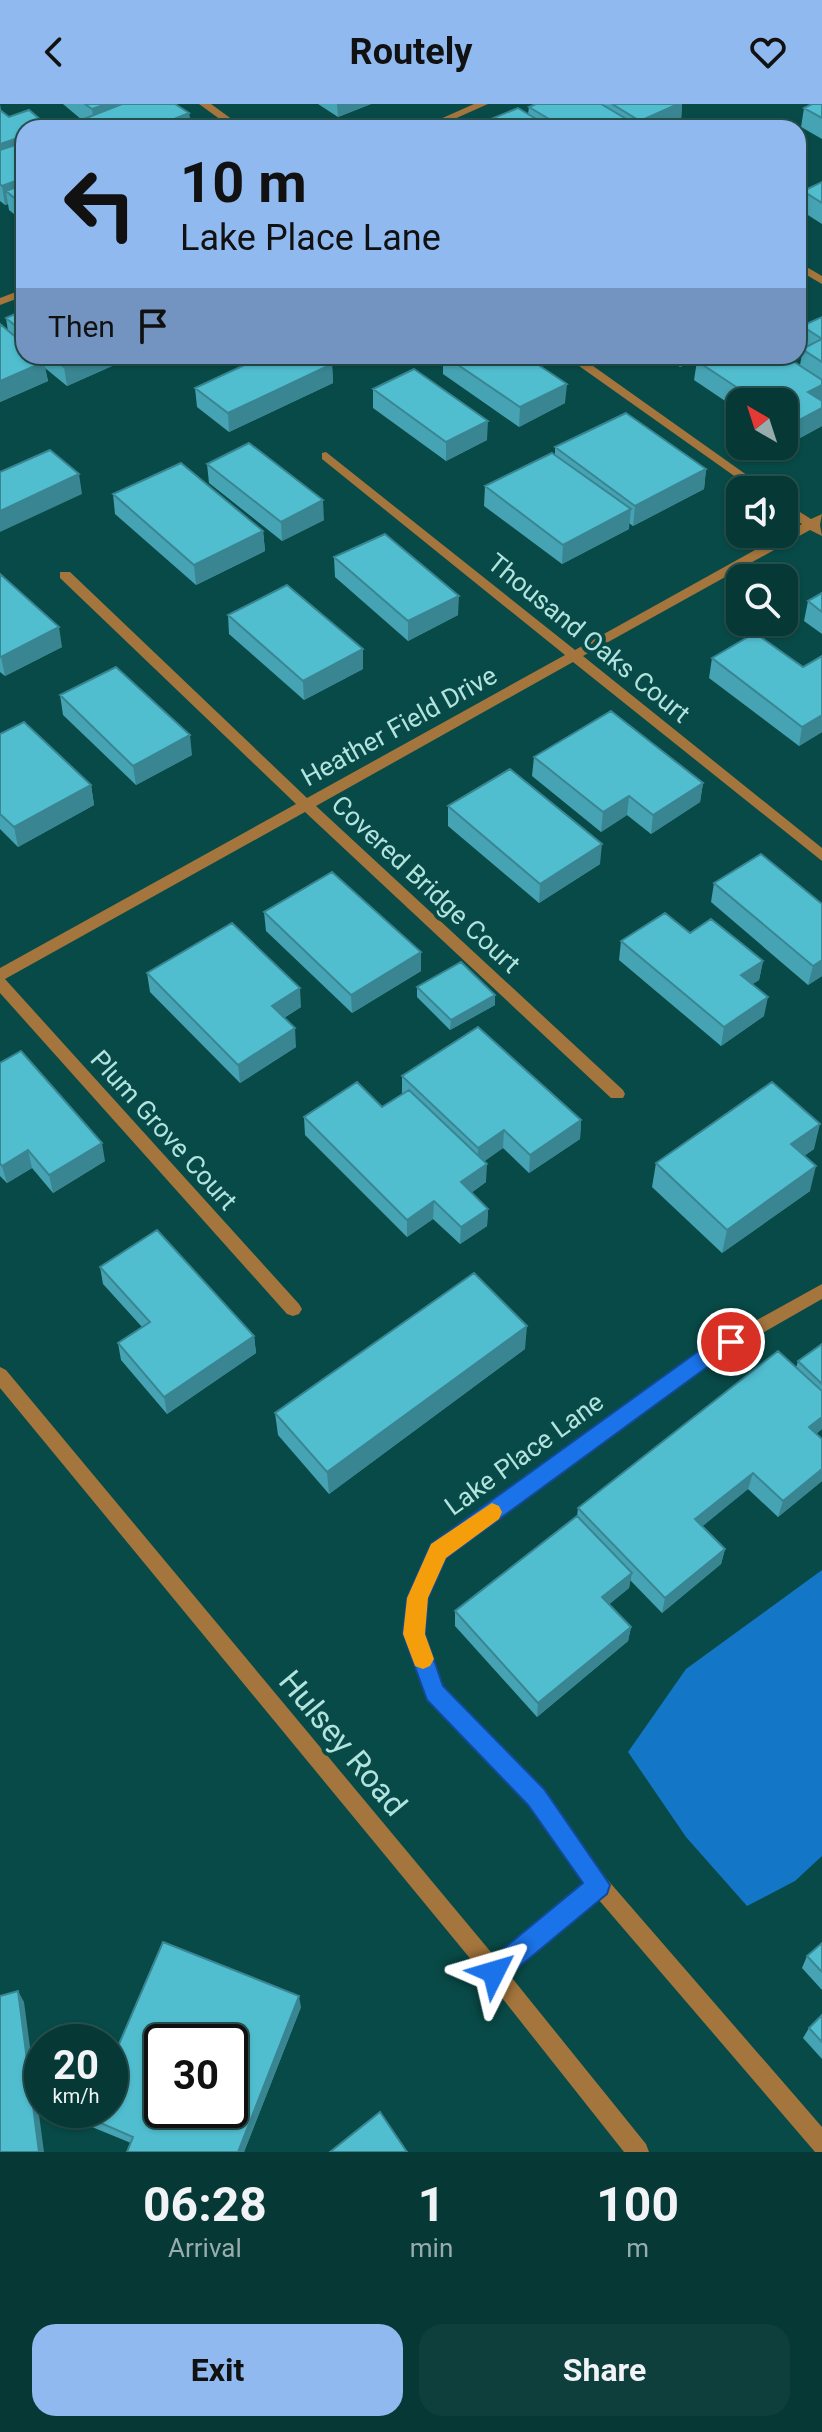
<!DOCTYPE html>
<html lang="en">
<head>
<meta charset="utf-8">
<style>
  body { margin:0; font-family:Roboto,sans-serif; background:#0f3f3d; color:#f1f3f6; height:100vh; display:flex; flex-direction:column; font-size:30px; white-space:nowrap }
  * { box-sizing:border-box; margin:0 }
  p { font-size:26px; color:#98acad }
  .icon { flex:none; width:44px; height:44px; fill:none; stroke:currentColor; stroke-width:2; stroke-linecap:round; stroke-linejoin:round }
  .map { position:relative; height:2048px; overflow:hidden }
  .side { display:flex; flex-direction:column; background:#063835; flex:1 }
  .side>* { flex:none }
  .guide { position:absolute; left:16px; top:16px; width:790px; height:244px; border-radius:24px; box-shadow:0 2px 6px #0004,0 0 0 2px #275250; background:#90b9f0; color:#111; overflow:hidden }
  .needle { width:52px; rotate:321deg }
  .tools { position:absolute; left:726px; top:284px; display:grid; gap:16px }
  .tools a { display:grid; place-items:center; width:72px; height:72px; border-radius:16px; background:#063835; box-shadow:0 2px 6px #0004,0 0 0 2px #275250; font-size:40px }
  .speed { position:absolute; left:24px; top:1920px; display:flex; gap:16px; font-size:40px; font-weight:700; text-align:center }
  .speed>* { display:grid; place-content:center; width:104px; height:104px; border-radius:50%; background:#063835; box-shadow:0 2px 6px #0004,0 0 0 2px #275250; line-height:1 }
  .speed small { font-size:20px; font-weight:400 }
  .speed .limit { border:4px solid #111; border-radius:12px; background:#fff; color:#111 }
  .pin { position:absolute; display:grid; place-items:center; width:68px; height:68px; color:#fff; margin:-34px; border:4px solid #fff; border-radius:50%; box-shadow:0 2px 8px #0007 }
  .me { position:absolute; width:88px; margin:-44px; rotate:50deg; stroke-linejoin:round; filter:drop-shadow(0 0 6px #0008) }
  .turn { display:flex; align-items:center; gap:28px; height:168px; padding:0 32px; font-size:36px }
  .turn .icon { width:104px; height:104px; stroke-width:2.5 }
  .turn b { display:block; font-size:56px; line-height:68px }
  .then { display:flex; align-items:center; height:76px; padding:0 32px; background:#0003; gap:16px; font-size:30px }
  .eta { display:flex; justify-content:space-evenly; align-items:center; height:136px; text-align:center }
  .eta b { font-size:48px; font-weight:700; line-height:56px }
  .action { display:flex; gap:16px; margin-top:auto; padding:16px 32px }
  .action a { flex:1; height:92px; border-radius:24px; background:#90b9f0; color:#111; font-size:32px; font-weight:700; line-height:92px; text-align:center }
  .action a+a { background:#0f3f3d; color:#f1f3f6 }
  header { display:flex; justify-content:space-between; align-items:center; height:104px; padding:0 32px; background:#90b9f0; color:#111; font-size:36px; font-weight:700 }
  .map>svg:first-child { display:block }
  .water { fill:#1476c6 }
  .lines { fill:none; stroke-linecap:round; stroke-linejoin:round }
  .street { fill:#a4753c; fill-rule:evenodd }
  .wall { fill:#46a3b3 }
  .shaded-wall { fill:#398592 }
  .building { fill:#51bed0; stroke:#398592; stroke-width:2; fill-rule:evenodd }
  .route { fill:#1a73e8; stroke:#114b97; stroke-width:2 }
  .slow { fill:#f59e0b }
  .labels { text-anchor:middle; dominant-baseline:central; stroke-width:8; stroke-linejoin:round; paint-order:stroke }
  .street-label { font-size:26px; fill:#b2e3df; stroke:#084a47 }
  .near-street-label { font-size:32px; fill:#b2e3df; stroke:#084a47 }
</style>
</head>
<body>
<header><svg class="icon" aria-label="back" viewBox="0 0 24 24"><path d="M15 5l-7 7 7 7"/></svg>Routely<svg class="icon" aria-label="heart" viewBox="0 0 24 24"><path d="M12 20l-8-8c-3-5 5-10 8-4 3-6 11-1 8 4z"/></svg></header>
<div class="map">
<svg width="822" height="2048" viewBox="0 0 822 2048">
  <rect width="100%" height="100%" fill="#084a47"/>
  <path class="water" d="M822,1466V1752L795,1777L747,1802L686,1733L628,1648L686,1565Z"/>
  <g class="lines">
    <path class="street" d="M199,0H211L244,24H232Z
      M474,0H488L434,24H420Z
      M798,158L822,172V180L798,166Z
      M24,185V192L0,201V194Z
      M565,252H579L768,386H754Z
      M326,348L575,546L802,420L784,408V398L811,415L822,410L820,421L822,432L810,426L583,552L822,744V757L573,558L316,702L623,986L625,990L623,994H611L305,708L5,875L299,1200L302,1205L299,1210L293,1212L287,1210L0,889V864L296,700L60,474V468H70L307,694L565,551L322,355V349Z
      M822,1180V1195L713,1257L446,1453L426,1494L423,1530L443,1583L543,1686L606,1774L822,2023V2048H815L598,1795L508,1869L646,2040L649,2048H624L487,1875L0,1284V1263L6,1266L495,1853L585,1779L529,1700L428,1596L405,1530L408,1494L432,1441L701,1247Z"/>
  </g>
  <path class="wall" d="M0,0L1,7L24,24V118L9,106L8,100L5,101L0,97Z
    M63,0H175L189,9L190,16L202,24H77L76,18L82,16Z
    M318,0H371L338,13Z
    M536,0H682L681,17L665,24H474V22L528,10L529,3Z
    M822,0V35L801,23L804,4Z
    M822,78V120L800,106L803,87Z
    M24,206V252H121V258L67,282L45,264L48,277L0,298V220L8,227L6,214Z
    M822,213V322L789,340L784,337V298H740V307L694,276L697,257L800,261L803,244L799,242L802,222Z
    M443,252H525L565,299L519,323L443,270Z
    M664,252H704L680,263Z
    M332,260L333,279L229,328L197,303L195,284Z
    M373,285L487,336L446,357L373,304Z
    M555,343L706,365L704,385L633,422L629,419V425L562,460L484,402L485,382L555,351Z
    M207,360L324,416L282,437L209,379Z
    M113,390L263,427L265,447L196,481L115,410Z
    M334,453L458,511L408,537L335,473Z
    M0,470L62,543L5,572L0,568Z
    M822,489V530L804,517L808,497Z
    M228,511L363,565L304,596L229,530Z
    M822,552V628L799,642L709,574L712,554L803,563Z
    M60,591L192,651L136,681L63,611Z
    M0,630L91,681L94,701L18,743L0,725Z
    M534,653L703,679L700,698L651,730L627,711L601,728L532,672Z
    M448,702L600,760L539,799L448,722Z
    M761,750L822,872L808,881L711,798L714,779Z
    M264,808L421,848V867L352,909L266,827Z
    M621,837L763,857L759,876L752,880L764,912L721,942L619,856Z
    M147,869L301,903L284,914L296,943L240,979L150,888Z
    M417,883L495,901L450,926L417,893Z
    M0,959L105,1057L53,1089L32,1064L7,1079L0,1072Z
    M402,972L581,1016L580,1035L529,1069L503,1044L484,1057L486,1078L471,1089L488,1105L487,1122L460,1140L433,1115L407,1133L305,1031L304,1013L382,1003L402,990Z
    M814,1045L804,1052L810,1087L722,1149L652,1083L656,1059Z
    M100,1163L254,1232L256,1249L167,1310L121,1256L118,1239L142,1223L103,1180Z
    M822,1240V1325L816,1330L822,1335V1377L778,1413L748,1385L702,1422L725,1445L721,1460L662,1509L630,1476L629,1484L609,1500L631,1523L628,1537L537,1613L455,1522V1507L577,1412L578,1404L796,1264L798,1257Z
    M525,1245L329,1390L278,1331L275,1309Z
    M822,1839V1886L802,1864L807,1852Z
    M301,1903L244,2048H127L131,2039L92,2023L87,2013Z
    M822,1911V1955L803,1934L809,1924Z"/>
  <path class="shaded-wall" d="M106,0H152L94,24L92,5Z
    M337,0H371L338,13Z
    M678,0H682L681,17L665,24H638L640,23V17Z
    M189,9L190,24H152Z
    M24,32V52L0,60V40Z
    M24,74V94L6,87L8,100L5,101L2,82Z
    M89,252H121V258L67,282L64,263Z
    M681,252H704L680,263Z
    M44,258L48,277L0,298V277Z
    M332,260L333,279L229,328L228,309Z
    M567,280L565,299L519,323L520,303Z
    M822,281V299L808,288Z
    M822,304V322L789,340L792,320Z
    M488,317L487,336L446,357V338Z
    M706,365L704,385L633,422L635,402Z
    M79,370L82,390L0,428V407Z
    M323,396L324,416L282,437L281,418Z
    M631,405L629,425L562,460L563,441Z
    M263,427L265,447L196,481L194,461Z
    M459,492L458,511L408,537V517Z
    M59,523L62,543L5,572L1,553Z
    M363,545V565L304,596L303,577Z
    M822,611V628L799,642L802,623Z
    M190,631L192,651L136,681L133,662Z
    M703,679L700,698L651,730L653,711Z
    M91,681L94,701L18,743L14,723Z
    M629,692L627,711L601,728L603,708Z
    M602,740L600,760L539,799L540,780Z
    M421,848V867L352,909L351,891Z
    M822,856V872L808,881L813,862Z
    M763,857L759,876L738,890L741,871Z
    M300,884L301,903L274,920L272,902Z
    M495,891V901L450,926L451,916Z
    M768,893L764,912L721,942L724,923Z
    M295,924L296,943L240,979L238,961Z
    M581,1016L580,1035L529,1069L530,1051Z
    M820,1020L814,1045L785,1065L791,1040Z
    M504,1026L503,1044L478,1062V1044Z
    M102,1039L105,1057L53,1089L49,1071Z
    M28,1046L32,1064L7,1079L2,1062Z
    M487,1060L486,1078L461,1096V1078Z
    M816,1062L810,1087L722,1149L727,1126Z
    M434,1097L433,1115L407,1133V1116Z
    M488,1105L487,1122L460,1140L461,1123Z
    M527,1222L525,1245L329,1390L327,1368Z
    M254,1232L256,1249L167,1310L164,1293Z
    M822,1313V1325L804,1339L809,1323Z
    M822,1365V1377L778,1413L783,1397Z
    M753,1369L748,1385L692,1431L695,1415Z
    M725,1445L721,1460L662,1509L665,1494Z
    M632,1469L629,1484L600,1508L602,1493Z
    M631,1523L628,1537L537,1613L538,1599Z
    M18,1887L24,1898L44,2048H39Z
    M299,1892L301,1903L244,2048H238Z"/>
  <path class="building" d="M85,0H106L92,5Z
    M122,0H175L189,9L152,24H84L76,18Z
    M536,0H601L640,23L564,24L529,3Z
    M612,0H678L640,17Z
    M812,0H822V14L804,4Z
    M518,4L551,24H477L474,22Z
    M0,6L9,13L29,6L49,23L45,24H24V32L0,40Z
    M190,16L202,24H170Z
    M24,38V74L2,82L0,80V46Z
    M822,78V99L803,87Z
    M24,80V102L6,87Z
    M24,206V229L6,214Z
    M822,213V258L802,245L822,235L802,222Z
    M0,220L24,240V252H38L44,258L0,277Z
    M51,252H89L64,263Z
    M264,252H321L332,260L228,309L195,284Z
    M445,252H525L567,280L520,303Z
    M706,252H785L822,276V281L808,288L822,297V304L792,320L784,315V298H759L697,257Z
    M414,265L488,317L446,338L373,285Z
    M626,309L706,365L635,402L555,343Z
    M249,339L323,396L281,418L207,360Z
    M50,346L79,370L0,407V368Z
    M552,349L631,405L563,441L485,382Z
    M181,359L263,427L194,461L113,390Z
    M385,430L459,492L408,517L334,453Z
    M0,470L59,523L1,553L0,552Z
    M287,481L363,545L303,577L228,511Z
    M822,489V508L808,497Z
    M755,529L803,563L822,552V611L802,623L712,554Z
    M116,563L190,631L133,662L60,591Z
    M611,607L703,679L653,711L629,692L603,708L534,653Z
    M24,618L91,681L14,723L0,710V630Z
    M510,665L602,740L540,780L448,702Z
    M761,750L822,800V856L813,862L714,779Z
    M332,768L421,848L351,891L264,808Z
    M665,809L690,829L711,815L741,839L763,857L741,871L768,893L724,923L621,837Z
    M232,819L300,884L272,902L295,924L238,961L147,869Z
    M461,858L495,891L451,916L417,883Z
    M478,923L581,1016L530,1051L504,1026L478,1044L402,972Z
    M21,947L102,1039L49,1071L28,1046L2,1062L0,1059V959Z
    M357,978L382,1003L409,986L487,1060L461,1078L488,1105L461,1123L434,1097L407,1116L304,1013Z
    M772,978L820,1020L791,1040L816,1062L727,1126L656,1059Z
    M157,1126L254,1232L164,1293L118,1239L150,1218L100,1163Z
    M474,1169L527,1222L327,1368L275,1309Z
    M822,1240V1280L798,1257Z
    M778,1247L822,1287V1313L809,1323L822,1335V1365L783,1397L753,1369L695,1415L725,1445L665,1494L578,1404Z
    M577,1412L632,1469L602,1493L631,1523L538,1599L455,1507Z
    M163,1838L299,1892L238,2048H127L133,2033L87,2013L90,2006H110V1961ZM162,1938H230V2006H162Z
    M822,1839V1868L807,1852Z
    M18,1887L39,2048H0V1892Z
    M822,1911V1938L809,1924Z
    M380,2008L407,2048H330Z"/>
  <path class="route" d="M731,1230L738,1232L741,1238L738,1244L714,1258L446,1454L428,1494L425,1530L443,1582L544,1685L610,1781L607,1790L502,1877L494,1880L485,1877L482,1868L485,1860L583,1779L528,1701L427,1596L403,1530L407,1494L431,1440L700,1246Z"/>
  <path class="slow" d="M492,1399L499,1402L502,1408L499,1415L446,1454L428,1494L425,1530L434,1555L430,1562L423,1565L415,1562L403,1530L407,1494L431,1440Z"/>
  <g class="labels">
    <g class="street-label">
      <text transform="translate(589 534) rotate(39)">Thousand Oaks Court</text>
      <text transform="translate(399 622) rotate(-29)">Heather Field Drive</text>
      <text transform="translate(426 780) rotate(43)">Covered Bridge Court</text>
      <text transform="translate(164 1026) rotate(48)">Plum Grove Court</text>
      <text transform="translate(524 1350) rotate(-36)">Lake Place Lane</text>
    </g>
    <g class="near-street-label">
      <text transform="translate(343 1639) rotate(50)">Hulsey Road</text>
    </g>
  </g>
</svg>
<div class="tools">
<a><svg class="needle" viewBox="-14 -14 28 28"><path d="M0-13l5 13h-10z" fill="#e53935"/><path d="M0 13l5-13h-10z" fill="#98acad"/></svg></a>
<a><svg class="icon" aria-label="sound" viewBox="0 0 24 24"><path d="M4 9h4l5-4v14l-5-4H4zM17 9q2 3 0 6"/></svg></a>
<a><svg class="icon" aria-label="search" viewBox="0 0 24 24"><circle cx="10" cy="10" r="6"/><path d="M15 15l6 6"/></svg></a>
</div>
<div class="speed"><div>20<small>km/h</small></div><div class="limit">30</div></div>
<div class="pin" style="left:731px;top:1238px;background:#d93025"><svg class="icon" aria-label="arrive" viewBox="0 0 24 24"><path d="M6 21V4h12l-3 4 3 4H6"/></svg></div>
<svg class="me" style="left:494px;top:1868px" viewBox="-20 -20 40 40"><path d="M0-17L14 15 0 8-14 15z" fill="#1a73e8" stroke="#fff" stroke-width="4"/></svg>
<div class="guide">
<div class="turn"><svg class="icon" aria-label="left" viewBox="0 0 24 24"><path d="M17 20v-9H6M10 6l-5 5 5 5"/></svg><div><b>10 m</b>Lake Place Lane</div></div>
<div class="then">Then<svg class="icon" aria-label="arrive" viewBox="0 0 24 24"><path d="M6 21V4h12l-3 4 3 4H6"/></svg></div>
</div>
</div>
<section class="side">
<div class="eta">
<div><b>06:28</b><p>Arrival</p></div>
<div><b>1</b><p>min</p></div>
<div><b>100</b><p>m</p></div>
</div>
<div class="action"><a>Exit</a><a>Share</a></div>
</section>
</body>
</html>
